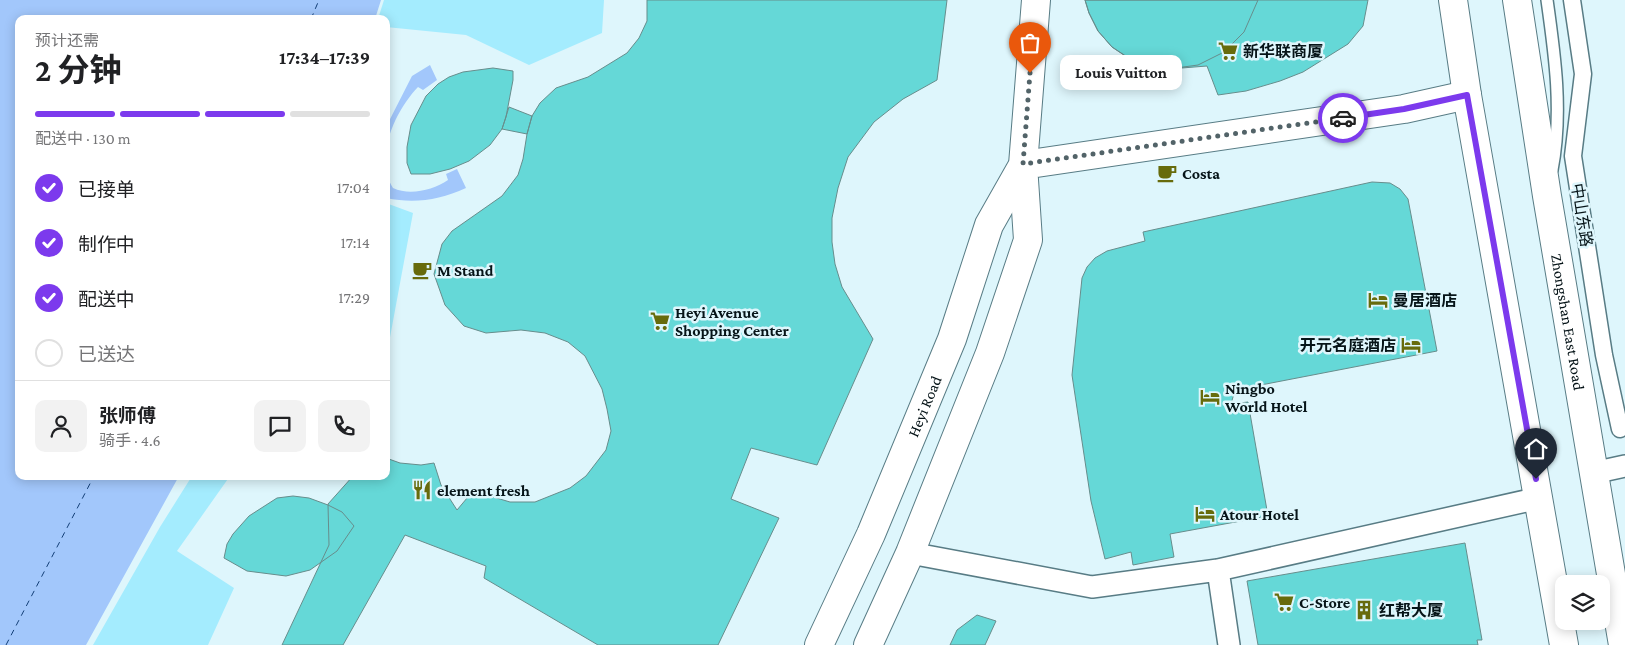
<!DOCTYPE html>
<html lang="zh">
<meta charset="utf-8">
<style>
body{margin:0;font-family:"Crimson Pro","Noto Sans SC",serif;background:#f2f2f2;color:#202124;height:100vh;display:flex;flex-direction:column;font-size:19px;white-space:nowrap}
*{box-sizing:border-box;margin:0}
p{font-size:16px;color:#757577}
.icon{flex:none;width:28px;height:28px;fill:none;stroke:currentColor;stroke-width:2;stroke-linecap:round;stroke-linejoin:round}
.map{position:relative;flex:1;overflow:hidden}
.details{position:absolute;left:15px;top:15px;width:375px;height:465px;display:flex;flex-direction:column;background:#fff;border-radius:10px;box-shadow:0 2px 12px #0003}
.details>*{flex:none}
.fabs{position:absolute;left:1555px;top:575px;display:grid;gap:10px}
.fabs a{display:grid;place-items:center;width:55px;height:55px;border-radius:10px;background:#fff;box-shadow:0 2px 12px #0003;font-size:25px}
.pin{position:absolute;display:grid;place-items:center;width:42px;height:42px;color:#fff;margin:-51px -21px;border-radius:50% 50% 50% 0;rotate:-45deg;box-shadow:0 0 5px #0007}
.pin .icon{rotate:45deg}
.courier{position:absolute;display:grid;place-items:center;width:50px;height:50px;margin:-25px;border:4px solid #7c3aed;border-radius:50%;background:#fff;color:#222;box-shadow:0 1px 6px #0007}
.bubble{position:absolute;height:35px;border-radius:10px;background:#fff;box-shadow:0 2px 12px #0003;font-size:16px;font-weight:700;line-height:35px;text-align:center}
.head em{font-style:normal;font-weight:700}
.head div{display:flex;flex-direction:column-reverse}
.head{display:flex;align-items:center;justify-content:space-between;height:85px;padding:0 20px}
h1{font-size:32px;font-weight:700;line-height:38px}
.bar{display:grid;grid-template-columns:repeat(4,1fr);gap:8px 5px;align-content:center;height:60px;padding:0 20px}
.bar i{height:6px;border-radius:4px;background:#e0e0e0}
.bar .current{background:#7c3aed}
.bar p{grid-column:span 4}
.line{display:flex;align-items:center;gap:12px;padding:0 20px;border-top:1px solid #e0e0e0}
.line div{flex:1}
.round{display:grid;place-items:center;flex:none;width:52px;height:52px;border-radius:10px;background:#f2f2f2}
ol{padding:0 20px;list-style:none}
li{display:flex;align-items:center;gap:15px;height:55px}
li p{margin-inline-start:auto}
li .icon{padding:5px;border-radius:50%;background:#7c3aed;color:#fff;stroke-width:4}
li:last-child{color:#757577}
li i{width:28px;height:28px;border:2px solid #e0e0e0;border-radius:50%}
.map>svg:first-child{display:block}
</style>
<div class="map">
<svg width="1625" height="645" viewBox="0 0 1625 645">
<rect width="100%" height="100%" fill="#def6fc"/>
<path fill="#a4ecfe" d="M384,0h220l-2,33 -73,32 -63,-30 -80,-8v-8h-8z
M386,203l27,10 -27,146z
M192,476h38l-53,75 57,37 -26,57h-115l67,-118z"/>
<path fill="#a2c7fb" d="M0,0h381l-6,19h-356v457h160l-93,169h-86z
M430,65l7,15 -14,10 -5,-3c-22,23 -45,70 -25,101 17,8 40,2 55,-8l-2,-6 11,-5 9,19c-27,12 -51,16 -80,10v-71l26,-51z"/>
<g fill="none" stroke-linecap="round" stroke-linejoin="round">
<path stroke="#133f77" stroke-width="1" stroke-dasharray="6 5" stroke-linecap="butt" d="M311,19l8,-19
M6,645l88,-169"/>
</g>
<path fill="#65d8d7" stroke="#678d8c" d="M647,0h300l-10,80 -34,19 -29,23 -26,35 -10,31 -6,30v24l3,22 7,23 31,52 -56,126 -66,-17 -20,51 48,19 -61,127h-120l-114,-67 2,-12 -81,-31 -62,110h-61l47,-100 -1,-41 25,-28h33v-18l14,5 21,2 13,-2 7,22 16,25 16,-19 37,11h25l35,-14 16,-12 20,-26 5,-19 -4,-22 -5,-20 -17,-33 -17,-14 -23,-9 -24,-3 -35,3 -22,-7 -19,-21 -11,-31 8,-30 10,-13 50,-35 16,-21 5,-16 4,-25 5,-18 8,-13 16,-15 32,-11 39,-24 12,-15 8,-17z
M1085,0h283l-5,26 -15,18 -45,28 -23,9 -34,10 -28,4 -11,-29 -38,3 -20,-3 -19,-7 -18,-12 -14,-16 -9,-18z
M1085,0h173l-14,32 -20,20 -26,13 -29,4 -20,-3 -19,-7 -18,-12 -14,-16 -9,-18z
M493,68l20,3v9l-7,37 -4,12 -12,16 -21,16 -19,8 -20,5h-19l-4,-11v-16l4,-22 15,-29 12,-12 11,-7 14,-5z
M509,107l23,9 -5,18 -25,-5z
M1372,182l18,1 10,6 8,10 29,152 -202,39 -4,14 17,-2 20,114 -98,18 4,23 -41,8 -2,-13 -26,7 -14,-58 -19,-126 10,-97 5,-11 8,-9 12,-7 38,-10 -2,-9z
M293,496l16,2 19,7 14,7 12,14 -17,25 -27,19 -24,6 -39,-5 -23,-13 3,-14 6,-10 16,-18 28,-18z
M1465,543l17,97h-5l1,5h-220l-11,-64z
M977,615l19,6 -11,24h-35l7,-15z"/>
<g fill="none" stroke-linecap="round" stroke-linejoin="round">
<defs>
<path id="service" d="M1547,0c8,56 16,113 5,170"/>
<path id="pedestrian" d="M1572,0l11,74 -10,82 31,199 16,74"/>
<path id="minor" d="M1593,473l32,-7
M910,553l182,34 126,-17 321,-72
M1218,570l11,75"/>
<g id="secondary">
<path id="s1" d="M819,645l52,-111 81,-195 37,-114 34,-60 13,-165"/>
<path d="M868,645l42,-92 80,-200 38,-113 -5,-75 381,-56 63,-14"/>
</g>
<g id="primary">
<path d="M1453,0l14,95 97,550"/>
<path id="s2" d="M1517,0l30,196 76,449"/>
</g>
</defs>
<use href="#service" stroke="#587c85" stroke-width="14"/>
<use href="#pedestrian" stroke="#587c85" stroke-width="19"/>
<use href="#minor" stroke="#587c85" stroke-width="24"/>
<use href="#secondary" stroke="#587c85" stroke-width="30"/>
<use href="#primary" stroke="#587c85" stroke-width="30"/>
<use href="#service" stroke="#fff" stroke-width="11"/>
<use href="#pedestrian" stroke="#fff" stroke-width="16"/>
<use href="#minor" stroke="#fff" stroke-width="21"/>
<use href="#secondary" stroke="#fff" stroke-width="28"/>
<use href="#primary" stroke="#fff" stroke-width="28"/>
</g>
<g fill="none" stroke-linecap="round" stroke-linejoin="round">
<path stroke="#526368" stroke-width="5" stroke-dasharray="0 9" d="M1030,73l-7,91 320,-46"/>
<path stroke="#7c3aed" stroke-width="6" d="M1343,118l61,-9 63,-14 69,384"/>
</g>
<defs>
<symbol id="supermarket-bare" viewBox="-9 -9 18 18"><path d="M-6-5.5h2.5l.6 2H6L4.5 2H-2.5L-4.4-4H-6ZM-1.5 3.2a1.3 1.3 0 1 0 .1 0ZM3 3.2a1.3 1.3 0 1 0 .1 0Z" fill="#676b0c" stroke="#def6fc" stroke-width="2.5" paint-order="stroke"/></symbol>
<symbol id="cafe-bare" viewBox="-9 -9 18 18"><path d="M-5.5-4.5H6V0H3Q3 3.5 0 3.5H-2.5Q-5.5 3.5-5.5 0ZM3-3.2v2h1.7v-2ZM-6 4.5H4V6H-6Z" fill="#676b0c" stroke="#def6fc" stroke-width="2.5" paint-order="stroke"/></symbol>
<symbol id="hotel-bare" viewBox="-9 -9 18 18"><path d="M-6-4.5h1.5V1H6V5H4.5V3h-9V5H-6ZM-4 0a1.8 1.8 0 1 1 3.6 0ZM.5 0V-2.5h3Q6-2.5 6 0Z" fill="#676b0c" stroke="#def6fc" stroke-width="2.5" paint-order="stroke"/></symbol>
<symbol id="restaurant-bare" viewBox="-9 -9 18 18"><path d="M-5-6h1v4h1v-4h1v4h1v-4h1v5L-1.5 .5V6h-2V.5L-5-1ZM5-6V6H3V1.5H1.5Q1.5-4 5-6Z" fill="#676b0c" stroke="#def6fc" stroke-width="2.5" paint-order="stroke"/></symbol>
<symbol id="building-bare" viewBox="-9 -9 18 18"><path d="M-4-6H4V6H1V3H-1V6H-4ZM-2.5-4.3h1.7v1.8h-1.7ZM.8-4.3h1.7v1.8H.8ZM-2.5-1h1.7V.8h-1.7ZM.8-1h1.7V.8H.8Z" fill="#676b0c" stroke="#def6fc" stroke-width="2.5" paint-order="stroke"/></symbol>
</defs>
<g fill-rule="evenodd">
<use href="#supermarket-bare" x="1214" y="37" width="28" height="28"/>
<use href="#cafe-bare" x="1153" y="159" width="28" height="28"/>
<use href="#cafe-bare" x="408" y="256" width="28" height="28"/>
<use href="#hotel-bare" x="1364" y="286" width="28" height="28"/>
<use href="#supermarket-bare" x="646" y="307" width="28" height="28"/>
<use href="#hotel-bare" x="1397" y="331" width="28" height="28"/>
<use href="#hotel-bare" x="1196" y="383" width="28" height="28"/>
<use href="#restaurant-bare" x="408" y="476" width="28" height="28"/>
<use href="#hotel-bare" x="1191" y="500" width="28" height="28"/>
<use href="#supermarket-bare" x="1270" y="588" width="28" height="28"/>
<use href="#building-bare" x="1350" y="596" width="28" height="28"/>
</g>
<g text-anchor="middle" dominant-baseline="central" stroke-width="5" stroke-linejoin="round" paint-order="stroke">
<g font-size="16" font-weight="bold" fill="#061418" stroke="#def6fc" text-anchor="start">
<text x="1243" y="51">新华联商厦</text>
<text x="1182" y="173">Costa</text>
<text x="437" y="270">M Stand</text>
<text x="1393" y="300">曼居酒店</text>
<text x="675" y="312">Heyi Avenue<tspan x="675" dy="18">Shopping Center</tspan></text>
<text x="1396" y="345" text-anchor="end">开元名庭酒店</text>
<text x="1225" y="388">Ningbo<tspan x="1225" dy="18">World Hotel</tspan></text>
<text x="437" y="490">element fresh</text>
<text x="1220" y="514">Atour Hotel</text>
<text x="1299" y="602">C-Store</text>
<text x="1379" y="610">红帮大厦</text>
</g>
<g font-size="16" fill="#061418" stroke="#def6fc">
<text transform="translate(1582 215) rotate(81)">中山东路</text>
<text stroke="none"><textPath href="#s2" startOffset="326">Zhongshan East Road</textPath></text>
<text stroke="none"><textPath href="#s1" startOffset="261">Heyi Road</textPath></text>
</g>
</g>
</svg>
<div class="fabs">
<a><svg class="icon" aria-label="layers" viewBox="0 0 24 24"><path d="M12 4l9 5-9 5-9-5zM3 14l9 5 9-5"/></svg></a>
</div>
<div class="pin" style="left:1030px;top:73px;background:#ea580c"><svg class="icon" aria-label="bag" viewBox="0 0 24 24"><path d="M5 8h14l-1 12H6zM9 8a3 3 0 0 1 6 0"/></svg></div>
<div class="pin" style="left:1536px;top:479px;background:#1f2937"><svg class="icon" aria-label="home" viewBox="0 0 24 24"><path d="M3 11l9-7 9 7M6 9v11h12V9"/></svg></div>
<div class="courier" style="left:1343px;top:118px"><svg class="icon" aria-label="car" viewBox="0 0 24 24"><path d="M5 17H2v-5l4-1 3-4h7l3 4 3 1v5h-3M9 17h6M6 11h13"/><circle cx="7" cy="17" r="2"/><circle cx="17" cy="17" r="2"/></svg></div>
<div class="bubble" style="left:1060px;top:55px;width:122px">Louis Vuitton</div>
<section class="details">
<div class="head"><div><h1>2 分钟</h1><p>预计还需</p></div><em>17:34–17:39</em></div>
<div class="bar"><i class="current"></i><i class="current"></i><i class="current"></i><i></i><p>配送中 · 130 m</p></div>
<ol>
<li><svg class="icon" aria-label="check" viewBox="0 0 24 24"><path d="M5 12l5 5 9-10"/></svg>已接单<p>17:04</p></li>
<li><svg class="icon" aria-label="check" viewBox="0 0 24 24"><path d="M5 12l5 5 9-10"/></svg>制作中<p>17:14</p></li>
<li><svg class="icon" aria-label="check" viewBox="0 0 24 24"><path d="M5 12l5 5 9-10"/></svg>配送中<p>17:29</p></li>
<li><i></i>已送达</li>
</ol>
<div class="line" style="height:90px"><a class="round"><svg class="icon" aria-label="person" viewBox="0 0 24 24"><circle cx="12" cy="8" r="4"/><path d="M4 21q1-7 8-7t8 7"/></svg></a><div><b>张师傅</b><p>骑手 · 4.6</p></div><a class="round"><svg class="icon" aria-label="chat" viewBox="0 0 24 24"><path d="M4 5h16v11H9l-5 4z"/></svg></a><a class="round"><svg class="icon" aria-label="phone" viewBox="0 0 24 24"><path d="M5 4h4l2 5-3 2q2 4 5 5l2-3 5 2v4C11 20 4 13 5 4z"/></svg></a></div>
</section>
</div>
